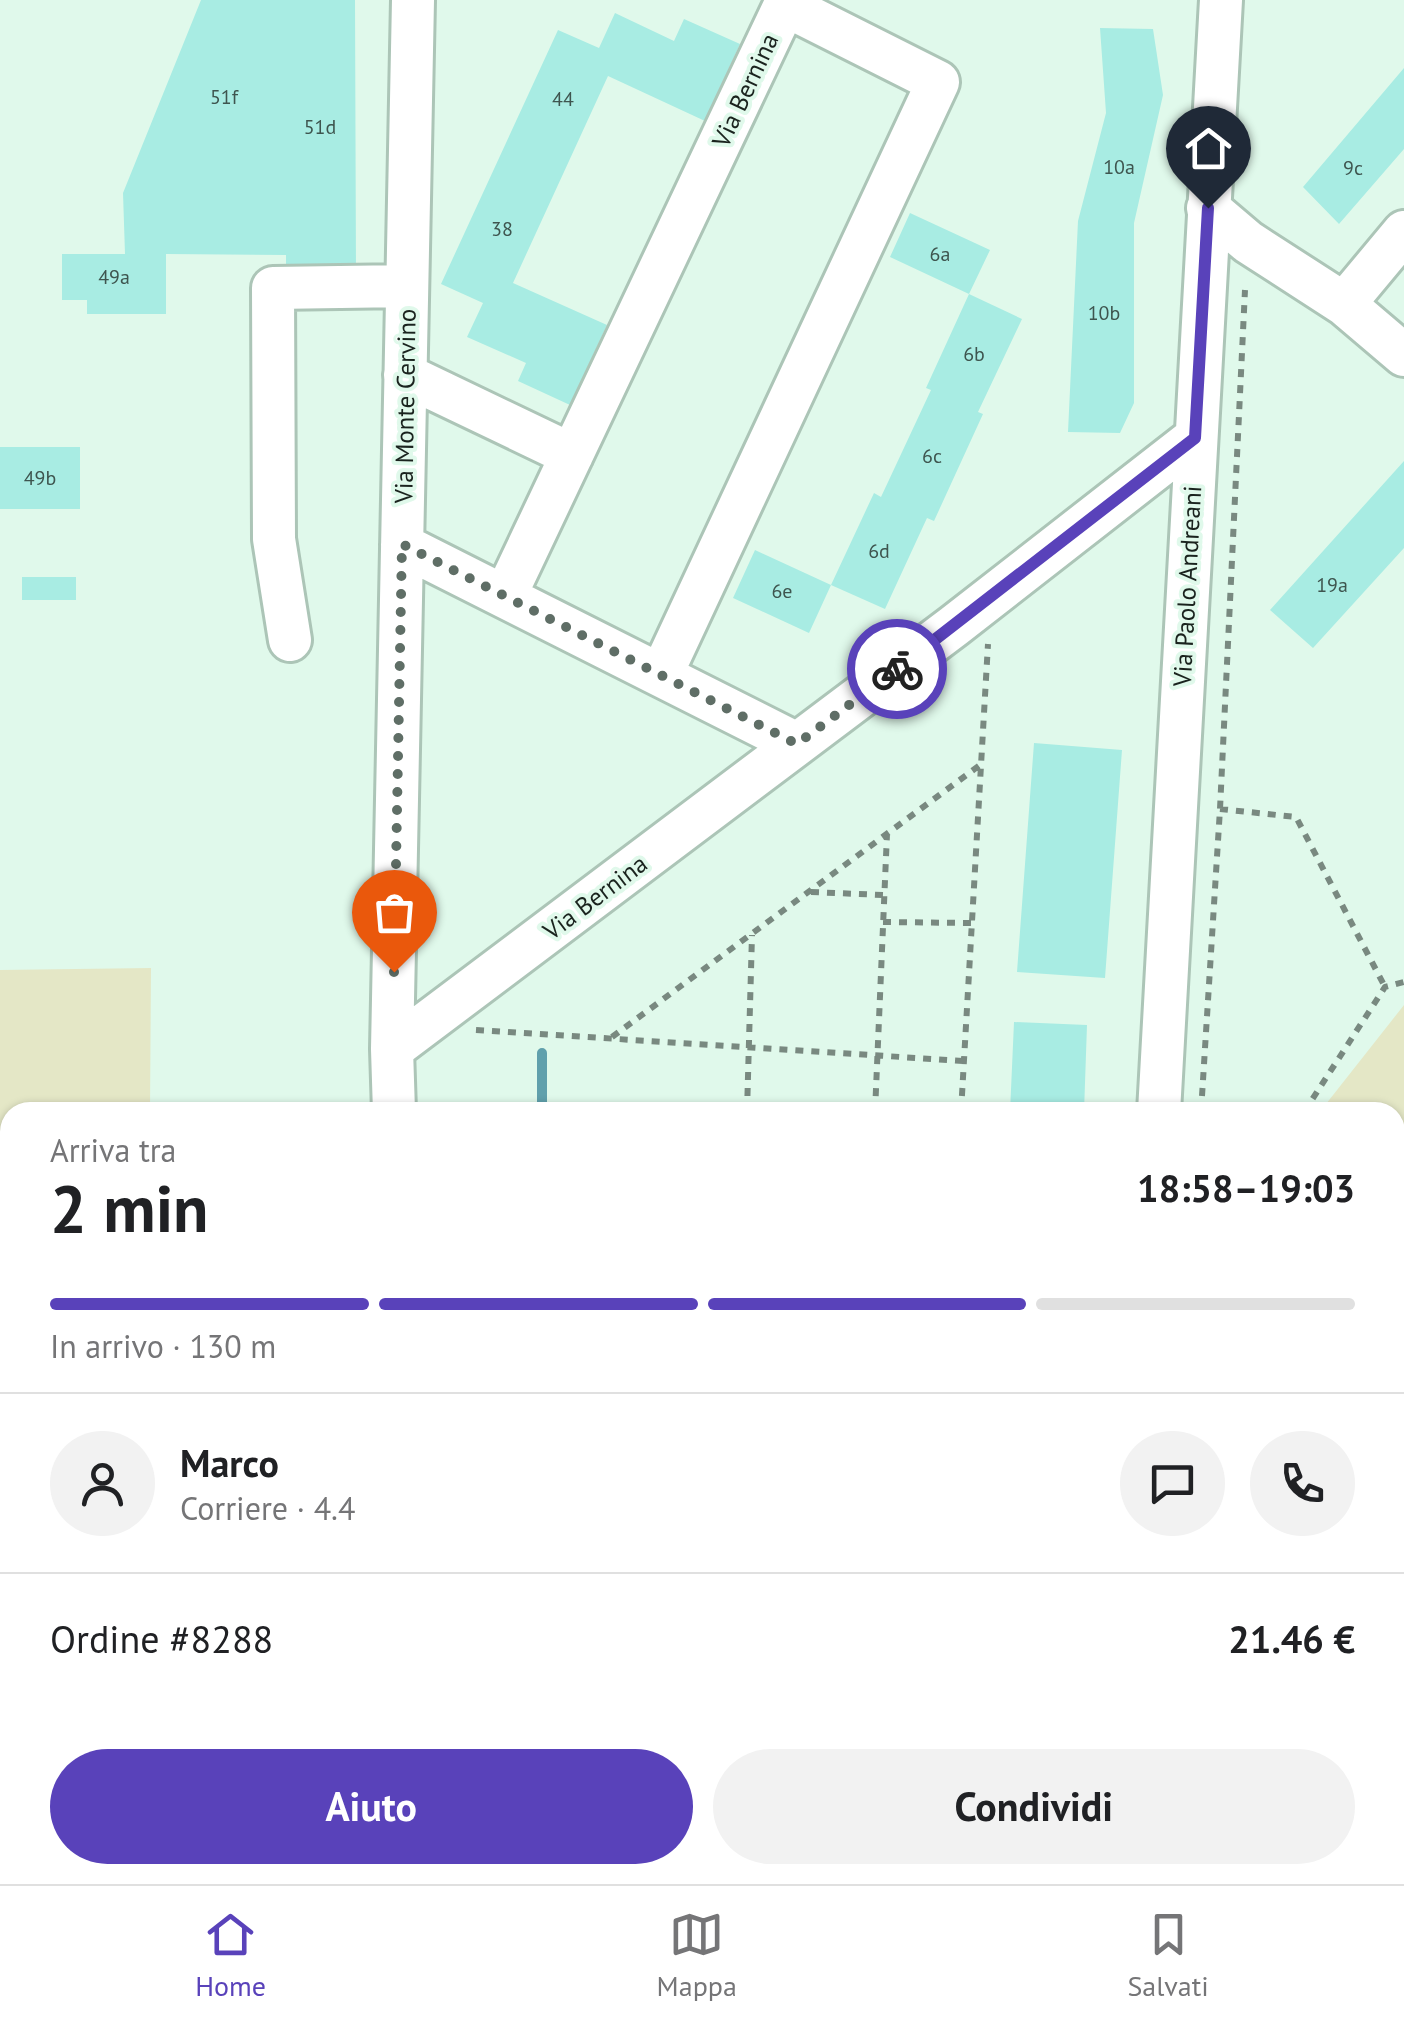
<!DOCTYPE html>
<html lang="it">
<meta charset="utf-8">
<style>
body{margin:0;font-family:"PT Sans",sans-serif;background:#f2f2f2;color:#202124;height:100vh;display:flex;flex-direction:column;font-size:38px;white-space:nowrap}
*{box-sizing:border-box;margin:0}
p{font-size:32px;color:#757577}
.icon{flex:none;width:55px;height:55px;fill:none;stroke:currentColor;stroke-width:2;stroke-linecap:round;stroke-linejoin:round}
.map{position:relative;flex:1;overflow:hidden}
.details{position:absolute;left:0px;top:1102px;width:1405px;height:782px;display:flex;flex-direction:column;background:#fff;border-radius:30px 30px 0 0;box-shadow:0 2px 8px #0004}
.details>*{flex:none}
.pin{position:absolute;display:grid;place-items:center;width:85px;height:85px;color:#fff;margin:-102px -42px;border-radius:50% 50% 50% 0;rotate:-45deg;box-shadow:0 0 10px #0007}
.pin .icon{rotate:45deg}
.courier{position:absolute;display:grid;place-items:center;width:100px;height:100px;margin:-50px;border:8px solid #5942ba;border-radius:50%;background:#fff;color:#222;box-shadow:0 2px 12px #0007}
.head em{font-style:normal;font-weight:700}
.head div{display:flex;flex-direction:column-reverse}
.head{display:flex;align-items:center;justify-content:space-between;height:170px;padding:0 50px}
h1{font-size:65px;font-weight:700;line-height:75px}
.bar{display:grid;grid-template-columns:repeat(4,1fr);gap:15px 10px;align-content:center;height:120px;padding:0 50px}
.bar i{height:12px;border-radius:8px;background:#e0e0e0}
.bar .active{background:#5942ba}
.bar p{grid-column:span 4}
.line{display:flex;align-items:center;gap:25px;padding:0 50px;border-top:2px solid #e0e0e0}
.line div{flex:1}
.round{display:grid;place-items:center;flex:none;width:105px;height:105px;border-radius:52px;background:#f2f2f2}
.primary-button{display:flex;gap:20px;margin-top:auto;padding:20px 50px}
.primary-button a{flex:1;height:115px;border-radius:60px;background:#5942ba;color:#fff;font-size:40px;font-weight:700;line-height:115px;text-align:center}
.primary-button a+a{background:#f2f2f2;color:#202124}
.tab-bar{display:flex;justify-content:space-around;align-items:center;height:140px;border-top:2px solid #e0e0e0;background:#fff;font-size:28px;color:#757577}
.tab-bar a{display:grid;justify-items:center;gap:5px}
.tab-bar .active{color:#5942ba}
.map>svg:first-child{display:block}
</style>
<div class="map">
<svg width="1404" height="1884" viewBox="0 0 1404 1884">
<rect width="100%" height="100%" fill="#e0f9eb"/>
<path fill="#e4e7c6" d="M151,968l-1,144h-140v404h-10v-546z
M1404,1005v144l-8,10 -1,-47h-58l-11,-8z"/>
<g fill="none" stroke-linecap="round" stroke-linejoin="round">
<path stroke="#60a0ac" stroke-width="10" d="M542,1053v59
M0,1535h10"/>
</g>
<path fill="#a8ece3" d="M201,0h154l1,274 -70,1v-20l-120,-1v60h-79v-14h-25v-46h63l-2,-61z
M615,13l59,28 10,-22 56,25 -35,77 -97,-45 -95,207 94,42 -37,80 -52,-24 8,-18 -59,-26 16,-34 -42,-19 117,-254 41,18z
M1100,28l53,1 10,66 -29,128v180l-14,30 -52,-1 10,-211 28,-108z
M1404,68v81l-65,75 -36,-37z
M910,213l80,37 -21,44 -79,-37z
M969,294l53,25 -44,93 5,2 -49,107 -7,-3 -42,91 -54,-24 -22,48 -76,-35 22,-48 76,35 43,-92 7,4 50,-107 -5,-2z
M0,447h80v62h-80z
M1404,461v87l-91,100 -43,-38z
M22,577h54v23h-54z
M1034,743l88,7 -17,228 -88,-6z
M1014,1022l73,3 -3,87h-74z
M328,1106h40v6h-40z
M1395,1587l9,1v90l-9,-1z
M1395,1696l9,1v138l-9,-1z
M326,1875h51v9h-51z
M566,1875h92v9h-92z
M1333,1875h38v5l14,1 -1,3h-51z"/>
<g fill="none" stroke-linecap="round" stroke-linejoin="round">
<defs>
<path id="minor" d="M1208,208l40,34 96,62 60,51
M1344,304l60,-72
M405,375l167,80
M402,545l395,199
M505,596l280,-591 153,77 -277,593
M290,640l-16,-101 -1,-251 134,-2
M392,1049l562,-423 241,-188
M394,1112l-2,-63 21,-1049
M1159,1112l62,-1112
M1395,1218l9,1
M1395,1562l9,1
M265,1884l1,-9
M393,1884l1,-9
M1070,1884l5,-9"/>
</defs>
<use href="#minor" stroke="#acc5b7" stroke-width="48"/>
<path stroke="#798980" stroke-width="6" stroke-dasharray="8 8" stroke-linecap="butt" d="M1220,809l76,8 89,170
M811,892l73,3
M883,922l89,1
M476,1030l488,31
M612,1037l368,-272
M747,1112l5,-177
M875,1112l12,-278
M961,1112l27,-468
M1201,1112l19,-303 25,-519
M1304,1112l81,-125 19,-5"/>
<use href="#minor" stroke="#fff" stroke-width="42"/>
</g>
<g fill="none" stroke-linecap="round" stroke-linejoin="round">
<path stroke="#5f6e66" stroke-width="10" stroke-dasharray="0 18" d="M394,972l8,-428 395,200 100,-75"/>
<path stroke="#5942ba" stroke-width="12" d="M897,669l298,-231 13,-230"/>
</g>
<g text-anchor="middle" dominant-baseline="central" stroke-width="8" stroke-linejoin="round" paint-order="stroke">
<g font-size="20" fill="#3e554f">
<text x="224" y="97">51f</text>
<text x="563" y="99">44</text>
<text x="320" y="127">51d</text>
<text x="1119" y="167">10a</text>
<text x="1353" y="168">9c</text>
<text x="502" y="229">38</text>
<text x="940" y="254">6a</text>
<text x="114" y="277">49a</text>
<text x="1104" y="313">10b</text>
<text x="974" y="354">6b</text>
<text x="932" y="456">6c</text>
<text x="40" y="478">49b</text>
<text x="879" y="551">6d</text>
<text x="1332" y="585">19a</text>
<text x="782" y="591">6e</text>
</g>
<g font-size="25" fill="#1a231e" stroke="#e0f9eb">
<text transform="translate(745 90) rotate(-65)">Via Bernina</text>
<text transform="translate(405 406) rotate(-89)">Via Monte Cervino</text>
<text transform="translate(1187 586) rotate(-87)">Via Paolo Andreani</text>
<text transform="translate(595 897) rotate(-37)">Via Bernina</text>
</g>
</g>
</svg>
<div class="pin" style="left:394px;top:972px;background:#ea580c"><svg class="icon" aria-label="bag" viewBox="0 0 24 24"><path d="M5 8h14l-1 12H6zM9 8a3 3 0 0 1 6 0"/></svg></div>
<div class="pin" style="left:1208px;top:208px;background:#1f2937"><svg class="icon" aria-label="home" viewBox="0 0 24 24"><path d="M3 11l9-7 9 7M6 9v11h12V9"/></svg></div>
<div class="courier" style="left:897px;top:669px"><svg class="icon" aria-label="bike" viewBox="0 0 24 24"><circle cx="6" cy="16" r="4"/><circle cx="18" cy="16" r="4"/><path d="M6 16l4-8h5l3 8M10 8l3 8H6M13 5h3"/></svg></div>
<section class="details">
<div class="head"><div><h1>2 min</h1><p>Arriva tra</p></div><em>18:58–19:03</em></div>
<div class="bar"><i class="active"></i><i class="active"></i><i class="active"></i><i></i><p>In arrivo · 130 m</p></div>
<div class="line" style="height:180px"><a class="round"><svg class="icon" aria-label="person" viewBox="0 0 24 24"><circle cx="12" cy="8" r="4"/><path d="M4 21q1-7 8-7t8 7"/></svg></a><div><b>Marco</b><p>Corriere · 4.4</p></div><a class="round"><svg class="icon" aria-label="chat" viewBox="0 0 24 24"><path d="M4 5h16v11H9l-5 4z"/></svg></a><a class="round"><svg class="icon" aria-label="phone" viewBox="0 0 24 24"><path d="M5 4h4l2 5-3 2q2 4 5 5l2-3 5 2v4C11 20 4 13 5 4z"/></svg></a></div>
<div class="line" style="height:130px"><div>Ordine #8288</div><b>21.46 €</b></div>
<div class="primary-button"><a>Aiuto</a><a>Condividi</a></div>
</section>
</div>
<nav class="tab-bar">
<a class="active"><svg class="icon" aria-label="home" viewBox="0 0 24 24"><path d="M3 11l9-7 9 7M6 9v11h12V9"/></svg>Home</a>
<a><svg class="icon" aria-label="map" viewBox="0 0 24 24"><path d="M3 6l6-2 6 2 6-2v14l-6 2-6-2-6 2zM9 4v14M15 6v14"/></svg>Mappa</a>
<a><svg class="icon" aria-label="saved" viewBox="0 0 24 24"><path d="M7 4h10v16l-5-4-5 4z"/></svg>Salvati</a>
</nav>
